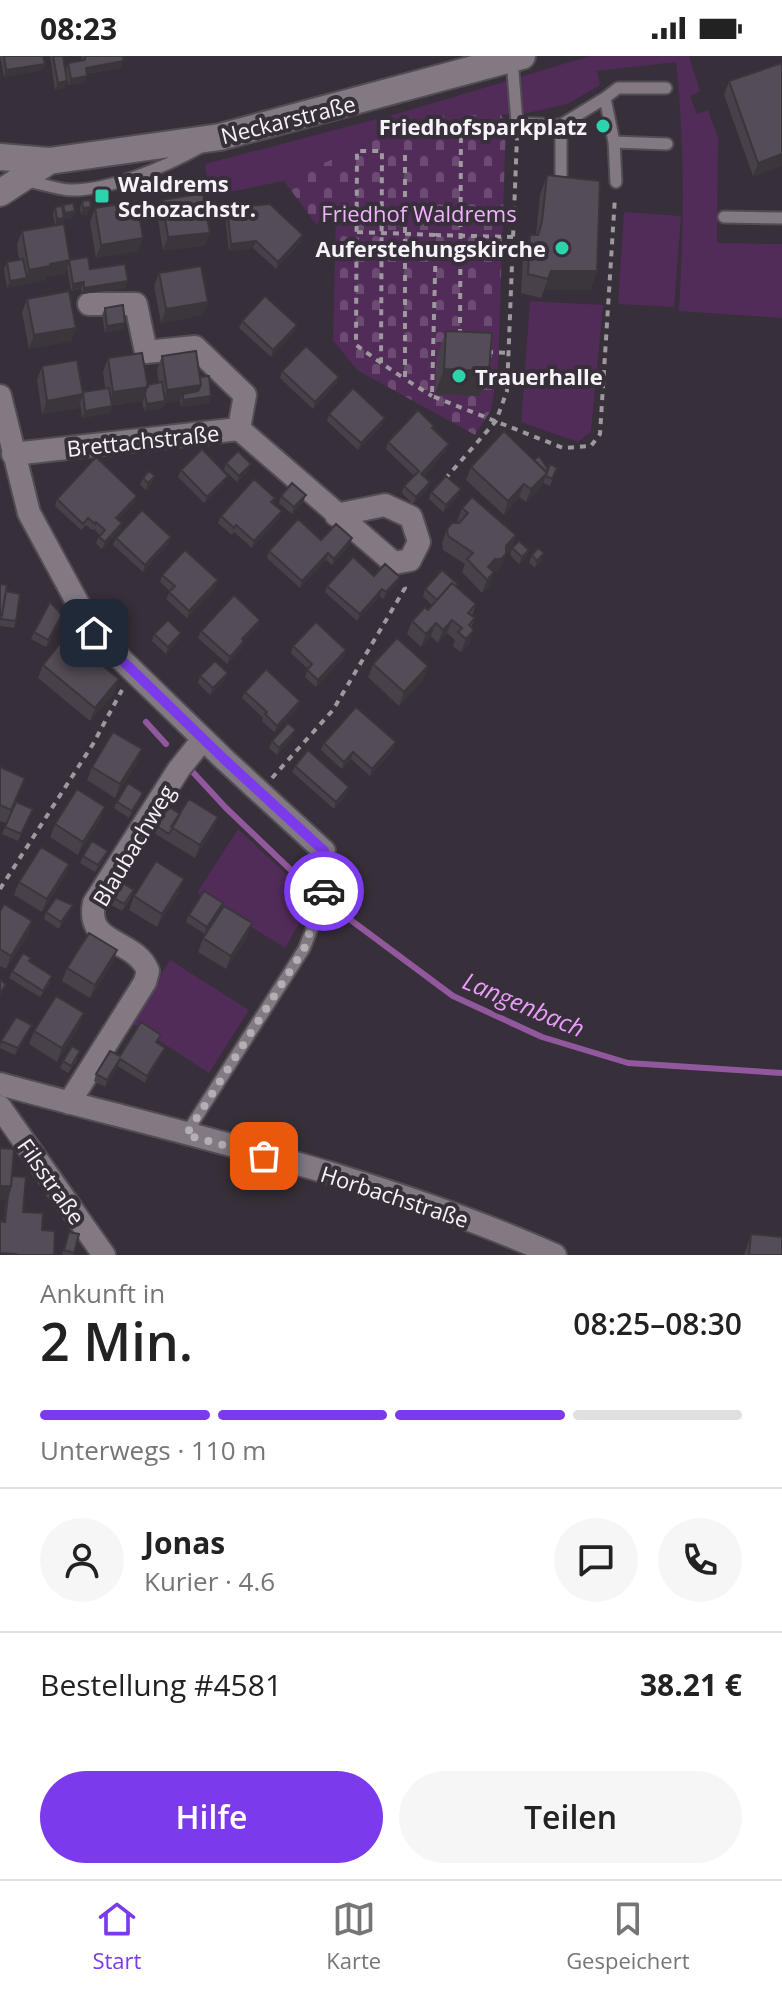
<!DOCTYPE html>
<html lang="de">
<meta charset="utf-8">
<style>
body{margin:0;font-family:"Open Sans",sans-serif;background:#f6f6f6;color:#222;height:100vh;display:flex;flex-direction:column;font-size:30px;white-space:nowrap}
*{box-sizing:border-box;margin:0}
p{font-size:26px;color:#767676}
.icon{flex:none;width:44px;height:44px;fill:none;stroke:currentColor;stroke-width:2;stroke-linecap:round;stroke-linejoin:round}
.map{position:relative;height:1199px;overflow:hidden}
.panel{display:flex;flex-direction:column;background:#fff;flex:1}
.panel>*{flex:none}
.pin{position:absolute;display:grid;place-items:center;width:68px;height:68px;color:#fff;margin:-34px;border-radius:16px;box-shadow:0 4px 12px #0006}
.courier{position:absolute;display:grid;place-items:center;width:80px;height:80px;margin:-40px;border:6px solid #7c3aed;border-radius:50%;background:#fff;color:#222;box-shadow:0 2px 10px #0007}
.headline em{font-style:normal;font-weight:600}
.headline div{display:flex;flex-direction:column-reverse}
.headline{display:flex;align-items:center;justify-content:space-between;height:136px;padding:0 40px}
h1{font-size:52px;font-weight:600;line-height:60px}
.bar{display:grid;grid-template-columns:repeat(4,1fr);gap:12px 8px;align-content:center;height:96px;padding:0 40px}
.bar i{height:10px;border-radius:6px;background:#e0e0e0}
.bar .current{background:#7c3aed}
.bar p{grid-column:span 4}
.line{display:flex;align-items:center;gap:20px;padding:0 40px;border-top:2px solid #e0e0e0}
.line div{flex:1}
.round{display:grid;place-items:center;flex:none;width:84px;height:84px;border-radius:42px;background:#f6f6f6}
.action{display:flex;gap:16px;margin-top:auto;padding:16px 40px}
.action a{flex:1;height:92px;border-radius:48px;background:#7c3aed;color:#fff;font-size:32px;font-weight:600;line-height:92px;text-align:center}
.action a+a{background:#f6f6f6;color:#222}
.status{display:flex;justify-content:space-between;align-items:center;height:56px;padding:0 40px;background:#fff;direction:ltr}
.status svg{height:22px;fill:currentColor}
.dock{display:flex;justify-content:space-around;align-items:center;height:112px;border-top:2px solid #e0e0e0;background:#fff;font-size:22px;color:#767676}
.dock a{display:grid;justify-items:center;gap:4px}
.dock .current{color:#7c3aed}
.map>svg:first-child{display:block}
</style>
<div class="status"><b>08:23</b><svg viewBox="0 0 49 12"><path d="M0 12V9h3v3zM5 12V6h3v6zM10 12V3h3v9zM15 12V0h3v12zM26 1h20v11H26zM47 4h2v5h-2z"/></svg></div>
<div class="map">
<svg width="782" height="1199" viewBox="0 0 782 1199">
<defs>
<pattern id="cemetery-stones" width="16" height="16" patternUnits="userSpaceOnUse" patternTransform="scale(2)"><rect width="16" height="16" fill="#512c59"/><path d="M2 7V4a2 2 0 0 1 4 0v3zM10 15v-3a2 2 0 0 1 4 0v3z" fill="#6b4b72"/></pattern>
</defs>
<rect width="100%" height="100%" fill="#372f39"/>
<path fill="#512c59" d="M590,0h99l11,35 -10,5 7,18 11,-4 10,27 -1,106 65,1v74l-103,-7c5,-84 6,-166 -3,-249l-79,9 3,14 -33,19 -44,10 -95,2 -144,65 -74,15 -5,-32 198,-52z
M624,156l57,4 -7,91 -56,-3z
M530,245l73,4 -12,127 -13,10 -57,-20z
M238,773l75,70 -28,49 -88,-55z
M170,904l79,50 -40,63 -79,-51z"/>
<path fill="url(#cemetery-stones)" d="M500,58l6,8 -8,246 -7,42 -16,25 -118,-65 -24,-30 3,-128 -20,12 -32,-43 144,-65z"/>
<g fill="none" stroke-linecap="round" stroke-linejoin="round">
<path stroke="#92589e" stroke-width="6" d="M146,666l20,22
M190,713l36,39 91,87 136,101 89,41 86,26 154,10"/>
<defs>
<path id="service" d="M512,3l5,64 44,2 44,-27
M561,69v51
M614,86l53,2
M27,125c13,2 29,8 43,9 39,1 97,-24 131,-43
M616,126l-2,-40 -9,-44 13,-10h48
M724,161l58,1
M186,1078l118,-185 14,-36 10,-39 -4,-23"/>
<path id="minor" d="M89,248h47l10,48 49,-5 50,48 -6,34
M0,340l29,117 65,120 131,127 99,91
M13,398l226,-25 155,134 16,-3 9,-18 -8,-25 -26,-12 -49,10
M0,1028c187,51 378,92 555,171
M69,1047l76,-121 3,-11c-13,-33 -63,-25 -54,-68l85,-134 24,-30
M0,1051l104,148"/>
<path id="tertiary" d="M0,101l49,4 171,-24 302,-81
M0,137l49,-32"/>
</defs>
<use href="#service" stroke="#524c54" stroke-width="15"/>
<use href="#minor" stroke="#524c54" stroke-width="26"/>
<use href="#tertiary" stroke="#524c54" stroke-width="30"/>
<path stroke="#9e989f" stroke-width="4" stroke-dasharray="6 6" stroke-linecap="butt" d="M405,99v224l27,17
M357,176l79,3
M513,181l-77,-2 -4,161 131,52 28,-2 9,-12 15,-237
M460,279l1,-211
M487,296l22,1
M381,307l-25,-18 1,-194h25l-1,212 24,16
M445,423l51,-58 11,-30 10,-254
M272,722l61,-68 72,-122 -3,-6
M0,833l93,-145 29,-54"/>
<use href="#service" stroke="#827983" stroke-width="11"/>
<use href="#minor" stroke="#827983" stroke-width="22"/>
<use href="#tertiary" stroke="#827983" stroke-width="26"/>
</g>
<path fill="#48414a" d="M0,0h43l2,8 -3,6 -38,7z
M50,0h13l4,25 -3,7 -9,2z
M81,0h42l-2,12 -35,6 -2,9 -16,2 -2,-15 2,-7 14,-2z
M782,7v103l-29,10 -29,-81 5,-14z
M547,119l50,96 -7,19h-46l-3,8 -20,-5 2,-38 7,-20h6l4,-40z
M162,144l43,46 -42,4 -6,-36z
M82,145l6,13 -7,1 -1,-7z
M63,149l12,6 -3,7 -8,2 -2,4 8,36 56,28 -44,6 -1,-5 -10,2 -4,-23 -2,6 -19,3 -1,3 -38,8 -3,-19 3,-7 12,-2 -2,-16 5,-13 33,-6 -2,-11 2,-7 7,1z
M95,152l48,30 -5,13 -42,7 -6,-36z
M227,152l74,34 -25,27 -23,-21 -24,3 -4,-36z
M159,217l44,42 -42,8 -7,-37z
M27,243l49,29 -5,13 -42,8 -7,-37z
M105,252l20,15 -2,6 -18,4 -3,-18z
M242,265l55,4 -3,7 -23,25 -32,-29z
M446,275l43,40 -9,25 -45,-2 2,-38z
M162,300l38,21 11,19 -2,7 -28,4 -1,-6 -15,2 -2,5 -19,3 -2,-10 -30,4 -2,8 -28,5 -2,-15 -2,5 -36,6 -5,-34 5,-14 41,26 22,-4 -2,-16 5,-14 39,27 12,-2 -2,-13z
M282,315l55,12 -24,26 -33,-31z
M329,358l53,11 -24,25 -31,-29z
M433,374l13,21 -22,25 4,13 -15,15 -11,-11 2,-7 10,-10 -28,-27 2,-7z
M534,404l14,9 9,-1 -7,18 -7,-3 -1,3 -16,16 -7,-5 -15,18 -38,-35 5,-13z
M226,407l22,8 -11,11 -13,-12z
M181,414l44,12 -21,21 -26,-26z
M155,420l-3,7 -6,7 -6,-5 3,-7z
M461,433l-3,7 -15,16 -14,-13 2,-7z
M281,440l22,6 -11,12 -13,-11z
M275,442l-2,5 9,8 -3,7 -27,30 -18,-16 -2,3 -14,-12 3,-7z
M57,443l78,3 -17,18 4,3 -2,7 -18,19 -6,-6 4,-8 -6,-6 -2,1 -6,-5 -5,5 -26,-24z
M462,452l54,27 -5,14 -5,5 -5,13 -5,5h-2l-5,14 -7,7 -20,-21 3,-8 -22,-14 -1,-7 5,-14 12,-6 -2,-2z
M116,482l53,5 -26,29 -30,-27z
M321,484l29,5 -18,20 -6,-5 -26,28 -33,-30 2,-7z
M512,492l17,2 -3,7 -7,7 -9,-9z
M532,499l10,5 -7,8 -6,-6z
M162,519l56,5 -2,7 -29,31 -21,-19 4,-8 -10,-9z
M374,520l26,1 -3,7 -14,15 -3,-3 -23,25 -32,-29 2,-6z
M0,528l6,7 10,30 -2,7 -14,-2z
M457,531l19,17 -4,12 3,2 -4,10 3,2 -5,14 -8,8 -8,-6 2,-6 -8,-7 -9,10 -7,-7 -10,11 -14,-13 5,-13 16,-11 4,-5 -9,-9 2,-7z
M260,564l-2,6 -14,15 -2,7 -15,16 -29,-26 3,-7z
M59,566l-13,25 -15,-8 3,-7z
M154,578l24,6 -12,14 -14,-13z
M293,590l53,4 -2,7 -28,30 -11,-10 3,-8 -17,-16z
M373,608l55,2 -5,14 -24,26 -31,-29z
M43,609l71,28 -24,28 -52,-43z
M200,620l25,4 -15,15 -12,-12z
M245,636l55,9 -2,7 -24,24 -12,-11 1,-3 -21,-20z
M293,681l-16,18 -8,-7 3,-7z
M324,687l70,6 -24,27 -19,-17 -9,10 -21,-19z
M137,707l-22,35 -28,-18 5,-13z
M295,710l54,21 -2,7 -13,15 -42,-37z
M0,711l20,24 -14,32 -6,-2z
M141,744l-12,18 -15,-10 3,-6z
M105,751l-5,13 -22,35 -28,-18 5,-13z
M33,753l-15,32 -16,-7 3,-7z
M180,758l38,3 -5,13 -18,28 -46,-28 3,-7z
M83,800l22,1 -10,15 -15,-9z
M69,808l-5,14 -22,34 -28,-17 5,-13z
M134,834l-3,7 -9,14 -16,-9 3,-7z
M179,836l-22,35 -28,-17 5,-14z
M220,854l-15,24 -19,-12 3,-7z
M0,855l32,10 -4,14 -22,34 -6,-3z
M46,856h24l-11,17 -15,-10z
M247,881l-21,32 -28,-17 5,-14z
M117,894l-5,14 -22,34 -28,-17 5,-13z
M29,905l21,22 -10,14 -31,-19 3,-7z
M79,971l-22,35 -28,-18 5,-13z
M30,975l-15,24 -15,-7 1,-7z
M157,987l8,5 -3,7 -17,28 -27,-17 -13,21 -11,-6 2,-7 24,-18z
M78,1002l-10,15 -8,-5 3,-7z
M12,1120l11,36 19,18 12,25 -50,-33 2,-22z
M69,1176l5,21 -1,2h-11z
M751,1178l31,21h-38z"/>
<path fill="#3b353c" d="M123,5l-2,7 -38,6 3,-6z
M45,8l-3,6 -38,7 2,-7z
M87,20l-3,7 -16,2 3,-6z
M67,25l-3,7 -9,2 3,-7z
M782,98v12l-29,10 5,-13z
M91,151l-3,7 -7,1 2,-7z
M75,155l-3,7 -8,2 -2,5 -7,1 2,-7 6,-1 2,-5z
M210,177l-5,13 -42,4 5,-13z
M303,179l-2,7 -25,27 2,-7z
M143,182l-5,13 -42,7 5,-13z
M256,185l-3,7 -24,3 2,-7z
M70,204l-5,14 -19,3 -1,3 -38,8 3,-7 16,-2 3,-9 21,-6z
M551,215h46l-7,19h-46l-3,8z
M128,225l-2,7 -44,6 2,-6z
M84,226l-3,7 -10,2 2,-7z
M208,246l-5,13 -42,8 5,-14z
M125,267l-2,6 -18,4 2,-7z
M297,269l-3,7 -23,25 2,-7z
M76,272l-5,13 -42,8 5,-14z
M444,313l45,2 -9,25 -45,-2z
M339,321l-2,6 -24,26 2,-7z
M201,329l10,11 -2,7 -28,4 2,-7v-6l-3,7 -15,2 -2,5 -19,3 3,-7 16,-2 4,-12z
M148,331l-5,14 -35,4 5,-13z
M83,338l-5,14 -36,6 5,-13z
M112,350l-2,7 -28,5 3,-7z
M385,362l-3,7 -24,25 3,-7z
M449,388l-3,7 -27,30 2,-7z
M251,408l-3,7 -11,11 2,-6z
M547,417l-5,13 -16,16 5,-13z
M155,420l-3,7 -6,7 2,-7z
M228,420l-3,6 -21,21 3,-6z
M430,426l-2,7 -15,15 3,-7z
M524,428l-5,13 -15,18 4,-14z
M461,433l-3,7 -15,16 3,-7z
M306,439l-3,7 -11,12 2,-7z
M137,440l-2,6 -21,22 2,-6z
M282,455l-3,7 -27,30 2,-7z
M122,467l-2,7 -18,19 3,-7z
M516,479l-5,14 -8,8 3,-3 -5,13 -5,5h-2l-5,14 -7,7 5,-13 1,-13z
M171,481l-2,6 -26,29 2,-7z
M352,482l-2,7 -18,20 2,-6z
M529,494l-3,7 -7,7 3,-7z
M328,497l-2,7 -26,28 2,-7z
M544,497l-2,7 -7,8 2,-7z
M400,521l-3,7 -14,15 3,-7z
M218,524l-2,7 -29,31 2,-7z
M382,533l-2,7 -23,25 3,-7z
M260,564l-2,6 -18,20 2,-7z
M452,564l-5,13 -9,10 5,-13z
M436,567l-5,13 -10,11 5,-13z
M474,574l-5,14 -8,8 5,-13z
M181,577l-3,7 -12,14 2,-7z
M244,585l-2,7 -15,16 3,-7z
M346,594l-2,7 -28,30 2,-7z
M428,610l-5,14 -24,26 5,-14z
M228,617l-3,7 -15,15 3,-7z
M119,623l-5,14 -24,28 5,-13z
M300,645l-2,7 -24,24 3,-6z
M296,674l-3,7 -16,18 2,-7z
M396,686l-2,7 -24,27 2,-7z
M142,693l-5,14 -22,35 5,-14z
M353,696l-2,7 -9,10 2,-7z
M349,731l-2,7 -13,15 2,-7z
M143,737l-2,7 -12,18 3,-7z
M105,751l-5,13 -22,35 5,-13z
M218,761l-5,13 -18,28 5,-13z
M69,808l-5,14 -22,34 5,-13z
M184,823l-5,13 -22,35 5,-13z
M223,847l-3,7 -15,24 2,-7z
M73,849l-3,7 -11,17 2,-7z
M32,865l-4,14 -22,34 5,-13z
M252,867l-5,14 -21,32 5,-13z
M117,894l-5,14 -22,34 5,-13z
M84,957l-5,14 -22,35 5,-14z
M32,969l-2,6 -15,24 3,-7z
M165,992l-3,7 -17,28 2,-7z
M120,1003l-2,7 -13,21 2,-7z
M0,1130h11l-5,14h-6z"/>
<path fill="#544c56" stroke="#3b353c" stroke-width="2" d="M4,0h39l2,8 -39,6z
M53,0h10l4,25 -9,2z
M85,0h38v5l-37,7 1,8 -16,3 -3,-16 17,-3z
M782,7v91l-24,9 -29,-82z
M547,119l53,6 -3,90h-46l-3,8 -20,-5 2,-39h8l4,-14z
M203,137l7,40 -42,4 -6,-37z
M90,144l1,7 -8,1 -1,-7z
M137,145l6,37 -42,7 -6,-37z
M73,147l2,8 -10,2 -2,-8z
M270,148l33,31 -25,27 -22,-21 -25,3 -4,-36z
M62,150l2,12 -7,1 -2,-12z
M64,168l6,36 -20,4v2l-21,4 -7,-39z
M88,201l2,12 35,-5 3,17 -44,7v-6l-11,2 -4,-24z
M23,203l4,19 -17,3 -3,-19z
M201,210l7,36 -42,7 -7,-36z
M69,235l7,37 -42,7 -7,-36z
M265,240l32,29 -24,25 -31,-29z
M123,249l2,18 -18,3 -2,-18z
M446,275l46,2 -3,38 -45,-2z
M306,290l33,31 -24,25 -33,-31z
M196,295l5,34 -34,5 -5,-34z
M142,297l6,34 -35,5 -5,-34z
M77,304l6,34 -36,7 -5,-35z
M209,320l2,20 -28,4v-6l15,-3 3,-6 -1,-8z
M162,326l3,19 -18,3 -2,-10 2,-9z
M109,332l3,18 -27,5 -2,-19z
M353,332l32,30 -24,25 -32,-29z
M418,354l16,16 -2,2 17,16 -28,30 9,8 -14,15 -12,-11 15,-15 -31,-29z
M504,375l43,42 -16,16 -7,-5 -16,17 -37,-34z
M202,393l26,27 -21,21 -26,-27z
M238,395l13,13 -12,12 -13,-13z
M539,400l9,13 -2,2 -12,-11z
M96,401l41,39 -21,22 6,5 -17,19 -6,-5 6,-7 -9,-8 -1,2 -7,-6 -5,6 -26,-25z
M550,408l7,4 -5,11 -6,-3z
M149,415l6,5 -7,7 -5,-5z
M446,420l15,13 -15,16 -15,-13z
M254,423l21,19 -4,4 11,9 -28,30 -18,-16 -2,3 -13,-12z
M292,427l14,12 -12,12 -13,-11z
M472,441l44,38 -10,11v8l-5,5h-6l-7,8 6,5 -7,8 -20,-21 6,-6 -25,-17 -1,-7 5,-6h7l9,-10 -6,-5z
M142,454l29,27 -26,28 -29,-27z
M298,463l23,21 15,-16 16,14 -18,21 -6,-6 -26,28 -33,-30z
M519,485l10,9 -7,7 -10,-9z
M538,492l6,5 -7,8 -5,-6z
M185,494l33,30 -29,31 -20,-19 6,-6 -13,-11z
M353,501l21,19 11,-12 15,13 -14,15 -4,-3 -22,25 -33,-28z
M442,514l16,14 -2,2 -4,-3 -15,17 -12,-11z
M452,527l24,21 -8,9 7,5 -6,7 5,5 -8,9 -8,-7 4,-4 -10,-8 -9,10 -7,-7 -10,11 -14,-13 13,-14 3,3z
M0,528l7,1 -5,30h-2z
M6,535l14,3 -4,27 -15,-2z
M234,539l26,25 -18,19 2,2 -14,16 -29,-26z
M50,546l12,13 -14,25 -14,-8z
M168,564l13,13 -13,14 -14,-13z
M316,566l30,28 -28,30 -11,-10 5,-6 -19,-18z
M66,580l53,43 -24,29 -52,-43z
M397,582l31,28 -24,26 -31,-28z
M215,605l13,12 -15,15 -13,-12z
M266,613l34,32 -23,25 -12,-12 2,-2 -22,-20z
M356,651l40,35 -24,27 -19,-17 -9,10 -20,-19z
M288,667l8,7 -17,18 -7,-7z
M113,676l29,17 -22,35 -28,-17z
M308,694l41,37 -13,15 -41,-36z
M0,711l25,11 -14,32 -11,-5z
M128,727l15,10 -11,18 -15,-9z
M77,733l28,18 -22,35 -28,-18z
M189,743l29,18 -18,28 -29,-18z
M16,746l17,7 -12,25 -16,-7z
M164,748l16,10 -11,20 -17,-11z
M92,785l16,10 -10,14 -15,-9z
M41,791l28,17 -22,35 -28,-17z
M156,805l28,18 -22,35 -28,-18z
M118,824l16,10 -10,14 -15,-9z
M204,835l19,12 -16,24 -18,-12z
M56,842l17,7 -12,17 -15,-10z
M4,848l28,17 -21,35 -11,-7v-38z
M224,850l28,17 -21,33 -28,-18z
M89,877l28,17 -22,35 -28,-17z
M23,897l8,5 -2,3 23,15 -9,15 -31,-20z
M0,924l6,4 -6,10z
M56,940l28,17 -22,35 -28,-17z
M16,961l16,8 -14,23 -17,-7z
M141,966l20,13 -5,7 9,6 -18,28 -27,-17 -13,21 -11,-6 14,-23 10,5z
M72,990l8,5 -9,15 -8,-5z
M0,1092l14,1 -3,37h-11z
M12,1120l14,1 -3,35 20,1 -1,17 13,1 -1,24h-38v-1l-16,-1v-32l5,1 3,-27 3,-9z
M69,1176l10,2 -5,19 -10,-3z
M751,1178l31,3v18h-33z"/>
<g fill="none" stroke-linecap="round" stroke-linejoin="round">
<path stroke="#b4aeb5" stroke-width="8" stroke-dasharray="0 14.4" d="M264,1100l-78,-21 118,-186 20,-58"/>
<path stroke="#7c3aed" stroke-width="10" d="M94,577l131,127 99,91 4,23 -4,17"/>
</g>
<g fill="#2dd4ab" stroke="#372f39" stroke-width="3">
<circle cx="603" cy="70" r="8"/>
<rect x="94" y="132" width="16" height="16" rx="4"/>
<circle cx="562" cy="192" r="8"/>
<circle cx="459" cy="320" r="8"/>
</g>
<g text-anchor="middle" dominant-baseline="central" stroke-width="8" stroke-linejoin="round" paint-order="stroke">
<g font-size="22" fill="#f7f2f8" stroke="#372f39">
<text transform="translate(288 63) rotate(-14)">Neckarstraße</text>
<text transform="translate(143 384) rotate(-6)">Brettachstraße</text>
<text transform="translate(133 789) rotate(-59)">Blaubachweg</text>
<text transform="translate(52 1125) rotate(55)">Filsstraße</text>
<text transform="translate(395 1140) rotate(18)">Horbachstraße</text>
</g>
<g font-size="22" font-weight="bold" fill="#f7f2f8" stroke="#372f39" text-anchor="end">
<text x="587" y="70">Friedhofsparkplatz</text>
<text x="118" y="127" text-anchor="start">Waldrems<tspan x="118" dy="25">Schozachstr.</tspan></text>
<text x="546" y="192">Auferstehungskirche</text>
<text x="475" y="320" text-anchor="start">Trauerhalle</text>
</g>
<g font-size="22" fill="#f2b2fe" stroke="#372f39">
<text x="419" y="157">Friedhof Waldrems</text>
</g>
<g font-size="24" font-style="italic" fill="#ec9dfc" stroke="#372f39">
<text transform="translate(524 948) rotate(23)">Langenbach</text>
</g>
</g>
</svg>
<div class="pin" style="left:264px;top:1100px;background:#ea580c"><svg class="icon" aria-label="bag" viewBox="0 0 24 24"><path d="M5 8h14l-1 12H6zM9 8a3 3 0 0 1 6 0"/></svg></div>
<div class="pin" style="left:94px;top:577px;background:#1f2937"><svg class="icon" aria-label="home" viewBox="0 0 24 24"><path d="M3 11l9-7 9 7M6 9v11h12V9"/></svg></div>
<div class="courier" style="left:324px;top:835px"><svg class="icon" aria-label="car" viewBox="0 0 24 24"><path d="M5 17H2v-5l4-1 3-4h7l3 4 3 1v5h-3M9 17h6M6 11h13"/><circle cx="7" cy="17" r="2"/><circle cx="17" cy="17" r="2"/></svg></div>
</div>
<section class="panel">
<div class="headline"><div><h1>2 Min.</h1><p>Ankunft in</p></div><em>08:25–08:30</em></div>
<div class="bar"><i class="current"></i><i class="current"></i><i class="current"></i><i></i><p>Unterwegs · 110 m</p></div>
<div class="line" style="height:144px"><a class="round"><svg class="icon" aria-label="person" viewBox="0 0 24 24"><circle cx="12" cy="8" r="4"/><path d="M4 21q1-7 8-7t8 7"/></svg></a><div><b>Jonas</b><p>Kurier · 4.6</p></div><a class="round"><svg class="icon" aria-label="chat" viewBox="0 0 24 24"><path d="M4 5h16v11H9l-5 4z"/></svg></a><a class="round"><svg class="icon" aria-label="phone" viewBox="0 0 24 24"><path d="M5 4h4l2 5-3 2q2 4 5 5l2-3 5 2v4C11 20 4 13 5 4z"/></svg></a></div>
<div class="line" style="height:104px"><div>Bestellung #4581</div><b>38.21 €</b></div>
<div class="action"><a>Hilfe</a><a>Teilen</a></div>
</section>
<nav class="dock">
<a class="current"><svg class="icon" aria-label="home" viewBox="0 0 24 24"><path d="M3 11l9-7 9 7M6 9v11h12V9"/></svg>Start</a>
<a><svg class="icon" aria-label="map" viewBox="0 0 24 24"><path d="M3 6l6-2 6 2 6-2v14l-6 2-6-2-6 2zM9 4v14M15 6v14"/></svg>Karte</a>
<a><svg class="icon" aria-label="saved" viewBox="0 0 24 24"><path d="M7 4h10v16l-5-4-5 4z"/></svg>Gespeichert</a>
</nav>
